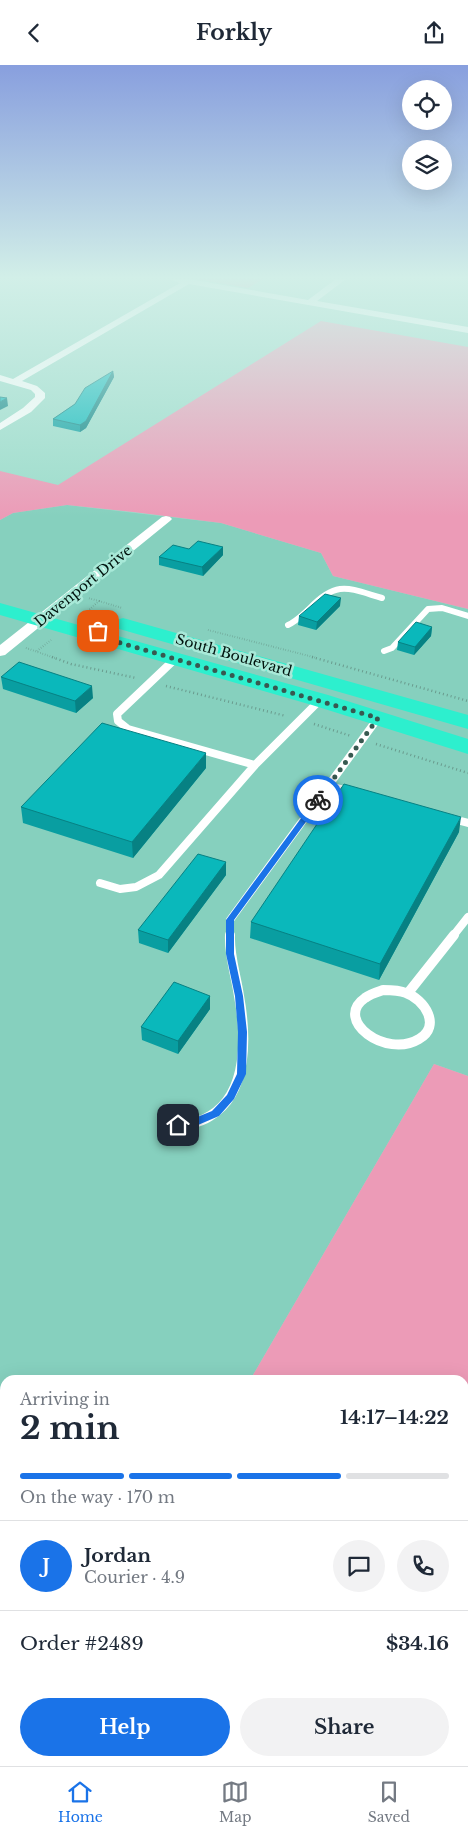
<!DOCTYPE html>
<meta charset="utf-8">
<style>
body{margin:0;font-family:"Libre Baskerville",serif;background:#f2f2f3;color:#1f2937;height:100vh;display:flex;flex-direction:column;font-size:19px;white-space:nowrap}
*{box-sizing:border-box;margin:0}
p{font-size:16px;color:#747a83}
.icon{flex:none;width:28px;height:28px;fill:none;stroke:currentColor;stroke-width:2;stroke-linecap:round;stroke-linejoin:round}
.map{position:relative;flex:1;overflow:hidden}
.side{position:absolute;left:0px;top:1310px;width:469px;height:391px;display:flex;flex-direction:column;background:#fff;border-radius:15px 15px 0 0;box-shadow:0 5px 20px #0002}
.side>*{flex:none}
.fabs{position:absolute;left:402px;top:15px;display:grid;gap:10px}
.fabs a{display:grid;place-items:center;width:50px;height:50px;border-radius:50%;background:#fff;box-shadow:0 5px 20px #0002;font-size:25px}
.pin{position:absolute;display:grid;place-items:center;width:42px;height:42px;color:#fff;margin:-21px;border-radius:10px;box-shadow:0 2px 8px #0006}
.courier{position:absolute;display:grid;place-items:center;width:50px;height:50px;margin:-25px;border:4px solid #1a73e8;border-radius:50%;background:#fff;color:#222;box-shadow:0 1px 6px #0007}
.overview em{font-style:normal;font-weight:700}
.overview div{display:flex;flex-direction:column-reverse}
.overview{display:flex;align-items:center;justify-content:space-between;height:85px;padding:0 20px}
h1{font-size:32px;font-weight:700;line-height:38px}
.bar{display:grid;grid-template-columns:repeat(4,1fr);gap:8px 5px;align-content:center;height:60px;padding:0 20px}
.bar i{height:6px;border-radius:4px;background:#e0e1e3}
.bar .current{background:#1a73e8}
.bar p{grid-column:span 4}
.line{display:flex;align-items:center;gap:12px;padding:0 20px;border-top:1px solid #e0e1e3}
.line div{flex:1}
.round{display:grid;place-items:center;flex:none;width:52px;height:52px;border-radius:26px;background:#f2f2f3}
.cta{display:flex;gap:10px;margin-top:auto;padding:10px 20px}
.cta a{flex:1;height:58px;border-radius:30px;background:#1a73e8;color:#fff;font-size:20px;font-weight:700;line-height:58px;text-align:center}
.cta a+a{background:#f2f2f3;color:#1f2937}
header{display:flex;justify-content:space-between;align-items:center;height:65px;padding:0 20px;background:#fff;font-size:22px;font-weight:700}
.tab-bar{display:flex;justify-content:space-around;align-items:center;height:70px;border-top:1px solid #e0e1e3;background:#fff;font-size:14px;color:#747a83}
.tab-bar a{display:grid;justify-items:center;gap:2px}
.tab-bar .current{color:#1a73e8}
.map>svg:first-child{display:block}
</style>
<header><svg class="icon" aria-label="back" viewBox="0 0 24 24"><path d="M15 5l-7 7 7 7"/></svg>Forkly<svg class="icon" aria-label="share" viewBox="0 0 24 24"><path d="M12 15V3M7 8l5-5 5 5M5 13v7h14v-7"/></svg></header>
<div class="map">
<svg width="468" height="1701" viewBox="0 0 468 1701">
<rect width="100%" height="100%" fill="#9cdccb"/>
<path fill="#86d0be" d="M67,440l154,18 100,30 12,23 135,33v467l-34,-12 -184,316h-245v84l-5,-3v-941l13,-7z"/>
<path fill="#ec9bb7" d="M196,214h67l-15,9z
M321,256l147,26v262l-135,-33 -12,-23 -100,-30 -88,-11 -66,-7 -54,8 -13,7v-49l58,14z
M434,999l34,12v690h-468v-305l5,3v297h459v-381h-214z"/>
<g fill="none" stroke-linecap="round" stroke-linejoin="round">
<path stroke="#6a5f96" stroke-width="9" d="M0,1481l5,3
M376,1696l8,5"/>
<path stroke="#6a9b8e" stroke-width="2" stroke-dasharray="0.5 2" stroke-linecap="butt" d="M99,536l23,7
M82,551l17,-15 -11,-3
M208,565l109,28
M26,583l29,10
M37,586l14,-11"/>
<path stroke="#6a9b8e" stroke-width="2.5" stroke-dasharray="1 3" stroke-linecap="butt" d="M52,592l19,7 65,14
M312,592l156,44
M166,621l120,30
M314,659l37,12
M376,679l92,29"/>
<path stroke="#fff" stroke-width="6" d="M288,560c9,-4 15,-11 22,-17 27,-28 38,-20 72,-10
M384,586l8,-3 36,-39 14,-1 26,8"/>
<path stroke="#fff" stroke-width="8" d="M176,593l-59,56 1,7 10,8 127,36 65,-65
M328,721l24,6
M449,753l19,5
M100,818l20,6 16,-2 23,-12 96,-110
M230,871v-16l148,-202
M453,871l15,-19"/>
<path stroke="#fff" stroke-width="10" d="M383,925c8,0 16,0 23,3 18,6 36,33 13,46 -33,20 -86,-19 -54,-41 5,-4 12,-6 18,-8z
M408,928l46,-58
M165,1061c16,-1 31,-1 45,-10 39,-23 36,-82 29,-120 -3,-21 -10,-40 -9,-61"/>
<path fill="#fff" fill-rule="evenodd" d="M169,214h20l119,21 28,-21h10l-29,22 151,26v6l-279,-49 -167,97 15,5 8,7v5l-14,14 -31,18v-7l23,-15 12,-11v-3l-4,-4 -31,-9v-6l13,4 167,-96z
M166,451l4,1 2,2 -2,2 -165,134 -5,1v-11l162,-128z"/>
<path fill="#2defce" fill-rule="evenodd" d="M0,538l328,92 140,44v15l-156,-49 -312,-90z
M123,553l345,97v14l-352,-101 -3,-4 3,-4z"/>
</g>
<path fill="#099ea1" d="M113,306l1,6 -28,51 -6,4 -27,-6v-7l22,-15z
M189,484l34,6 -20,21 -44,-11v-8z
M340,541l-24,24 -18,-5 1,-9z
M432,562l-1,9 -17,19 -17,-5 1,-8z
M1,612l92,21 -17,15 -73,-24z
M206,703l-73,90 -110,-35 -2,-16z
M459,767l-80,148 -129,-42 1,-16z
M226,797v13l-58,78 -29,-10 -1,-13z
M210,931v13l-32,45 -36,-14 -1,-13z"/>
<path fill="#078183" d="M113,306l1,6 -28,51 -6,4v-7z
M7,333l1,8 -8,4v-8z
M223,482v8l-20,21 -1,-9z
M341,533l-1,8 -24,24 1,-8z
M432,562l-1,9 -17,19 1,-8z
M92,621l1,12 -17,15 -1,-12z
M206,688v15l-73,90 -1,-16z
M461,752l-2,15 -80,148 1,-16z
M226,797v13l-58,78v-13z
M210,931v13l-32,45v-13z"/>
<path fill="#0ab8bb" stroke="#078183" d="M113,306l-27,50 -6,4 -27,-6 22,-15 10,-16z
M0,332l7,1 -7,4z
M198,476l25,6 -21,20 -43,-10 14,-12 16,4z
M325,529l16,4 -24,24 -18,-6z
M416,557l16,5 -17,20 -17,-5z
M19,597l73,24 -17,15 -74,-24z
M102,658l104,30 -74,89 -111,-35z
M344,719l117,33 -81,147 -129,-42z
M198,789l28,8 -58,78 -30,-10z
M174,917l36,14 -32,45 -37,-14z"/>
<linearGradient id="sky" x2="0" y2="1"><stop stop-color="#889fde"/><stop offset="0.47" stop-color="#d2efe8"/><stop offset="1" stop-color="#d2efe8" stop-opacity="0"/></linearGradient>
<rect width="468" height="452" fill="url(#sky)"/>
<path fill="#1a73e8" d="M316,733l6,2 -88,120v34l9,42 4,36 -1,42 -12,25 -15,17 -28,12h-17v-6l16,-2 22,-9 15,-16 10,-21 1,-42 -3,-36 -9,-42v-34z"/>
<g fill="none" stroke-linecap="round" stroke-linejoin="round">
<path stroke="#375950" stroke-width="5" stroke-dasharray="0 9" d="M98,566l2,6 278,81 -60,82"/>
</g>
<g text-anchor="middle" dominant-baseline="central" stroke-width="5" stroke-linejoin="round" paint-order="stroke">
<g font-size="14" fill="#00130e" stroke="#a8e9d8">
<text transform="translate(83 521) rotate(-39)">Davenport Drive</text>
<text transform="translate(234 590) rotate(16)">South Boulevard</text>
</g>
</g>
</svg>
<div class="fabs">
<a><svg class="icon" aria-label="locate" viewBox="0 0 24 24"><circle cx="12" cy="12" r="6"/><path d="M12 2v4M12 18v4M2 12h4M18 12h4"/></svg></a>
<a><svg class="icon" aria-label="layers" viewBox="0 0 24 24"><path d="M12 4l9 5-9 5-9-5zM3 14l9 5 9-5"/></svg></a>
</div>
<div class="pin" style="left:98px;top:566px;background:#ea580c"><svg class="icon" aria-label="bag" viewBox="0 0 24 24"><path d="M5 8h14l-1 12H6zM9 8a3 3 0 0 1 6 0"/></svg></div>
<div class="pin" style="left:178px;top:1060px;background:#1f2937"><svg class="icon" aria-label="home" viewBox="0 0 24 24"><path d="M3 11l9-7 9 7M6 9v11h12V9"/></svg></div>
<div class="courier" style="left:318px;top:735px"><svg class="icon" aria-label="bike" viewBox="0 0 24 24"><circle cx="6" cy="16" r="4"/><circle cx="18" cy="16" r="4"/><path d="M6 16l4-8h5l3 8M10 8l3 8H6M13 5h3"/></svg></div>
<section class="side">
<div class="overview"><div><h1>2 min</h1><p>Arriving in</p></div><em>14:17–14:22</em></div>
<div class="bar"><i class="current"></i><i class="current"></i><i class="current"></i><i></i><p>On the way · 170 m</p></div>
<div class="line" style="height:90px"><b class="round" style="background:#1a73e8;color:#fff">J</b><div><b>Jordan</b><p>Courier · 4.9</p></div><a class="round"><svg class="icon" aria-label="chat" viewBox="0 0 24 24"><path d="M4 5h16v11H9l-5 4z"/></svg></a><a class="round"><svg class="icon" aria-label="phone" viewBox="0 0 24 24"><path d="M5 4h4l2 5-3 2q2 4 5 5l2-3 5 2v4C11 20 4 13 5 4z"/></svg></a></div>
<div class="line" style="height:65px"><div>Order #2489</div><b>$34.16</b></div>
<div class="cta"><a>Help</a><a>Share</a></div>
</section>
</div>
<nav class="tab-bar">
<a class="current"><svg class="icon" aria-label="home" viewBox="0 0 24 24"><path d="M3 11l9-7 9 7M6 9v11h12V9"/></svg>Home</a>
<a><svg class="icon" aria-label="map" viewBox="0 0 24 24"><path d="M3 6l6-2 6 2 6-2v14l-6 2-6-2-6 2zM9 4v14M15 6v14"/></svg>Map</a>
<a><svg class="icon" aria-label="saved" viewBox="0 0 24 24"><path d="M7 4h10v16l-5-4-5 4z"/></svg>Saved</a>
</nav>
